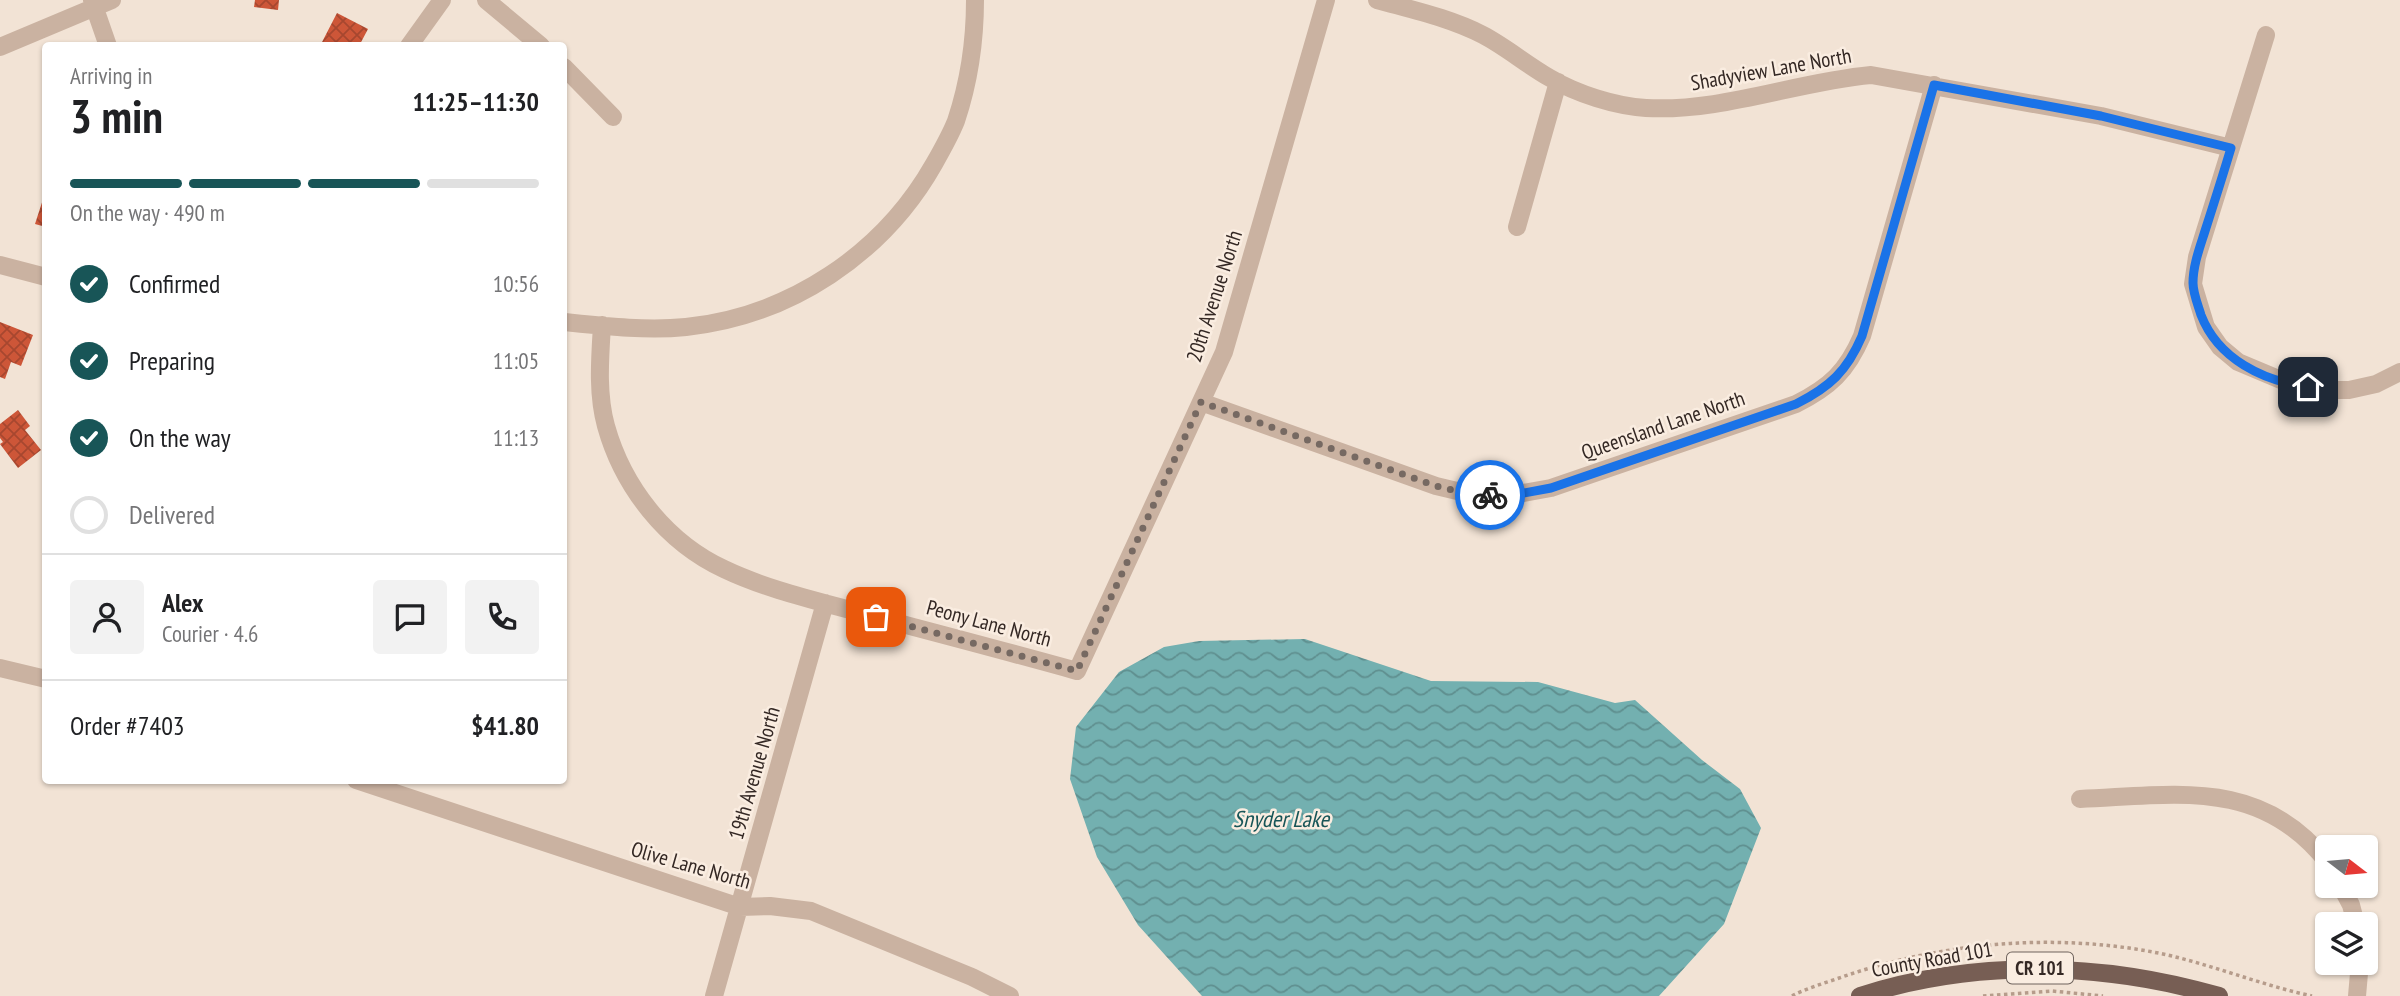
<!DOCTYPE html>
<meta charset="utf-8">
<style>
body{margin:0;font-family:"PT Sans Narrow",sans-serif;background:#f2f2f2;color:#202124;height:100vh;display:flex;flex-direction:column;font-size:26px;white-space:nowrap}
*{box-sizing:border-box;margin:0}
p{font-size:23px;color:#757577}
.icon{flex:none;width:38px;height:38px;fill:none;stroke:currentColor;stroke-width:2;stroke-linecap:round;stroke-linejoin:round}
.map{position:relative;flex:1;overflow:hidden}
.panel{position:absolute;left:42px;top:42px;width:525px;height:742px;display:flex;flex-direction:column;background:#fff;border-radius:7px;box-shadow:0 2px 5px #0004}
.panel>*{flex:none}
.needle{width:46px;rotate:106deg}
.fabs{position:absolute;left:2315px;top:835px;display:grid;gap:14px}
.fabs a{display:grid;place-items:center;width:63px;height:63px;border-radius:7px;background:#fff;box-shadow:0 2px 5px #0004;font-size:35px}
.pin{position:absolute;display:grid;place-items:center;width:60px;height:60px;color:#fff;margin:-30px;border-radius:14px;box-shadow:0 4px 10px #0006}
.courier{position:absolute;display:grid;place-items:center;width:70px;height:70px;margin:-35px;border:5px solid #1a73e8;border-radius:50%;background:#fff;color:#222;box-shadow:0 2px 9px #0007}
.overview em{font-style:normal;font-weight:600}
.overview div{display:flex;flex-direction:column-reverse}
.overview{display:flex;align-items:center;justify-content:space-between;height:119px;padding:0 28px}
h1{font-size:46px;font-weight:600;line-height:52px}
.bar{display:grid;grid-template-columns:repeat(4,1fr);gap:10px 7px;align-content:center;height:84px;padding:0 28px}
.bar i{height:9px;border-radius:5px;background:#e0e0e0}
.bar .selected{background:#185557}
.bar p{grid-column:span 4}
.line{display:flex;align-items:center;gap:18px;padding:0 28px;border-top:2px solid #e0e0e0}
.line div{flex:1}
.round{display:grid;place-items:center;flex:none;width:74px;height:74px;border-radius:7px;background:#f2f2f2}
ol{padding:0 28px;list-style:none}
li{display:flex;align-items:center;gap:21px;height:77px}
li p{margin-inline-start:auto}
li .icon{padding:7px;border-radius:50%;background:#185557;color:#fff;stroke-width:4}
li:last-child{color:#757577}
li i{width:38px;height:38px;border:4px solid #e0e0e0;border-radius:50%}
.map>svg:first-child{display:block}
</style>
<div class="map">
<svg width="2400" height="996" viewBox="0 0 2400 996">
<defs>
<pattern id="water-waves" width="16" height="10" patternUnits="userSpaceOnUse" patternTransform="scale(1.75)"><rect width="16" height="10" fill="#73b0b0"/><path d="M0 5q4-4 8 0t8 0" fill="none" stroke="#5f8f8f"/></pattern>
<pattern id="building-cross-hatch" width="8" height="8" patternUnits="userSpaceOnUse" patternTransform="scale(1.75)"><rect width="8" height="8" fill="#cd5638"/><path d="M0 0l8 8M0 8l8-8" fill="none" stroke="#a7472f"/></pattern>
</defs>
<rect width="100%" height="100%" fill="#f2e3d5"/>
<path fill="url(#water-waves)" d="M1305,639l126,42 107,1 77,21 20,-3 67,60 38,29 21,39 -37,96 -65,72h-457l-64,-71 -41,-68 -27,-78 6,-52 43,-55 45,-25 35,-6z"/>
<path fill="url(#building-cross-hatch)" d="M255,0h24l-1,10 -24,-3z
M337,13l31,16 -9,17h-39z
M46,190v37l-11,-3z
M0,322l33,13 -12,31 -10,-4 -6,17 -5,-2z
M18,410l12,16 -5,4 16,20 -23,18 -18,-24 3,-2 -3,-4v-14z"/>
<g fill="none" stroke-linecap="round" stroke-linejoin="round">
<path stroke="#b69c8b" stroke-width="3.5" stroke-dasharray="3.5 3.5" stroke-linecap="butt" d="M1792,996c15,-8 33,-13 50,-19 101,-35 215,-45 321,-23 50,11 98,31 149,42
M1983,996l69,-5 51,5"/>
<path stroke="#cab2a1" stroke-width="18" d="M92,0l16,46
M486,0l55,46
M1377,0c36,10 73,18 106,35 23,12 44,30 67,43 27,16 65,28 96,30 77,4 149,-26 225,-33l230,41 130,32
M2266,35l-69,222 -4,27 13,43 14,20 18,15 55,23 29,5h27l27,-6 24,-12
M409,46l33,-46
M0,47l112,-47
M564,67l49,50
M1517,227l41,-145
M0,265l46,12
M564,322c39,4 82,9 122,5 104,-11 197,-73 248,-163 8,-14 16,-28 22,-43 13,-39 19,-81 19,-121
M602,325c-2,33 -5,69 4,101 17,61 60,116 118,143 46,22 99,33 148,47 68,18 137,36 205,55l147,-319 102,-352
M1201,402l235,84 38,9h38l39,-7 245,-84c34,-17 51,-33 66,-68l72,-251
M0,668l46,11
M356,780l384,127 30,-1 41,5 161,66 38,19
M2080,799c96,-4 181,-22 248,64
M2341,886l10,19 5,19
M714,996l111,-393
M2357,996l3,-34"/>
<path stroke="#775e54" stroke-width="18" d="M1860,996c117,-37 242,-34 359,0"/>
</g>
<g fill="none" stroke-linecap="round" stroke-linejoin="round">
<path stroke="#766962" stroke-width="7" stroke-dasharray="0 12.6" d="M876,617l201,54 124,-269 235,84 38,9h16"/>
<path stroke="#1a73e8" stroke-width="9" d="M1490,495h23l38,-7 245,-84c34,-17 51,-33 66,-68l72,-251 167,31 130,32c-8,27 -17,55 -26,83 -5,16 -12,34 -12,52 0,10 5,22 8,32 17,44 62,66 107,72"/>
</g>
<g text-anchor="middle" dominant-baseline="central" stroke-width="5" stroke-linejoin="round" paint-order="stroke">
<rect fill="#faede1" stroke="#6f635d" stroke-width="2" x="2007" y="952.5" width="66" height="31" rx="5"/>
<g font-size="19" font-weight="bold" fill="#342824">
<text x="2040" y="968">CR 101</text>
</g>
<g font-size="21" fill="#342824" stroke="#faede1">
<text transform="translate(1771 69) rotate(-10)">Shadyview Lane North</text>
<text transform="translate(1214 296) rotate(-72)">20th Avenue North</text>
<text transform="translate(1663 425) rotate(-19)">Queensland Lane North</text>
<text transform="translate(989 623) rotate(15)">Peony Lane North</text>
<text transform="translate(754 773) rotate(-74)">19th Avenue North</text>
<text transform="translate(691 865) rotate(16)">Olive Lane North</text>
<text transform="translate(1932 959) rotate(-10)">County Road 101</text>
</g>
<g font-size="23" font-style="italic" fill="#185557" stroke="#faede1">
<text x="1281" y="818">Snyder Lake</text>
</g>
</g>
</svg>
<div class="fabs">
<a><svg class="needle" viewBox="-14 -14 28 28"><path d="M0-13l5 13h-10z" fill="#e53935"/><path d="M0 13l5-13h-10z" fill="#757577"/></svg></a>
<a><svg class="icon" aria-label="layers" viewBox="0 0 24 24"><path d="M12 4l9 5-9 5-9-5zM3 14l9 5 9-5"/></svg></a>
</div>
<div class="pin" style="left:876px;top:617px;background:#ea580c"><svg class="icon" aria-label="bag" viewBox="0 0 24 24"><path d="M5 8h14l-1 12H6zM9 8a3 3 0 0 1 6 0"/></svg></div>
<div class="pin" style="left:2308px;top:387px;background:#1f2937"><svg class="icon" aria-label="home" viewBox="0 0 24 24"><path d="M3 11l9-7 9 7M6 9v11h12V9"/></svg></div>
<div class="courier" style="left:1490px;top:495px"><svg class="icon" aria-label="bike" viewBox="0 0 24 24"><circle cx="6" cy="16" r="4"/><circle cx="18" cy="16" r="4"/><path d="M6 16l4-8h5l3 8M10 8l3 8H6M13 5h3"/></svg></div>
<section class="panel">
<div class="overview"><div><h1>3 min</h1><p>Arriving in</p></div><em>11:25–11:30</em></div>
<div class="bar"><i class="selected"></i><i class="selected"></i><i class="selected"></i><i></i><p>On the way · 490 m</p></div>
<ol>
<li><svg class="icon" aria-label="check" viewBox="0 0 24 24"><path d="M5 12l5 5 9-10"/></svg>Confirmed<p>10:56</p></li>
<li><svg class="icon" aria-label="check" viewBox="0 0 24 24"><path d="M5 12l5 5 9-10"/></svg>Preparing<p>11:05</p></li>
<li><svg class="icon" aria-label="check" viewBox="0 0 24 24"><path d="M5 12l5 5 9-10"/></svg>On the way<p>11:13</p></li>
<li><i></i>Delivered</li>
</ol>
<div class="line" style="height:126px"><a class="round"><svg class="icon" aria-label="person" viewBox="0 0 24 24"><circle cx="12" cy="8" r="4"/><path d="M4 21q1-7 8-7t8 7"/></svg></a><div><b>Alex</b><p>Courier · 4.6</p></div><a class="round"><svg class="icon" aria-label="chat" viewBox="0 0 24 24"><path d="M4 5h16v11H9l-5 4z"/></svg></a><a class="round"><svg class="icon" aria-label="phone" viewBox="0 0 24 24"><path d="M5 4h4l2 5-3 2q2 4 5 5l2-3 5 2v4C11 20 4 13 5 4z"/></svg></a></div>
<div class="line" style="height:91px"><div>Order #7403</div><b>$41.80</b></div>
</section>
</div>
